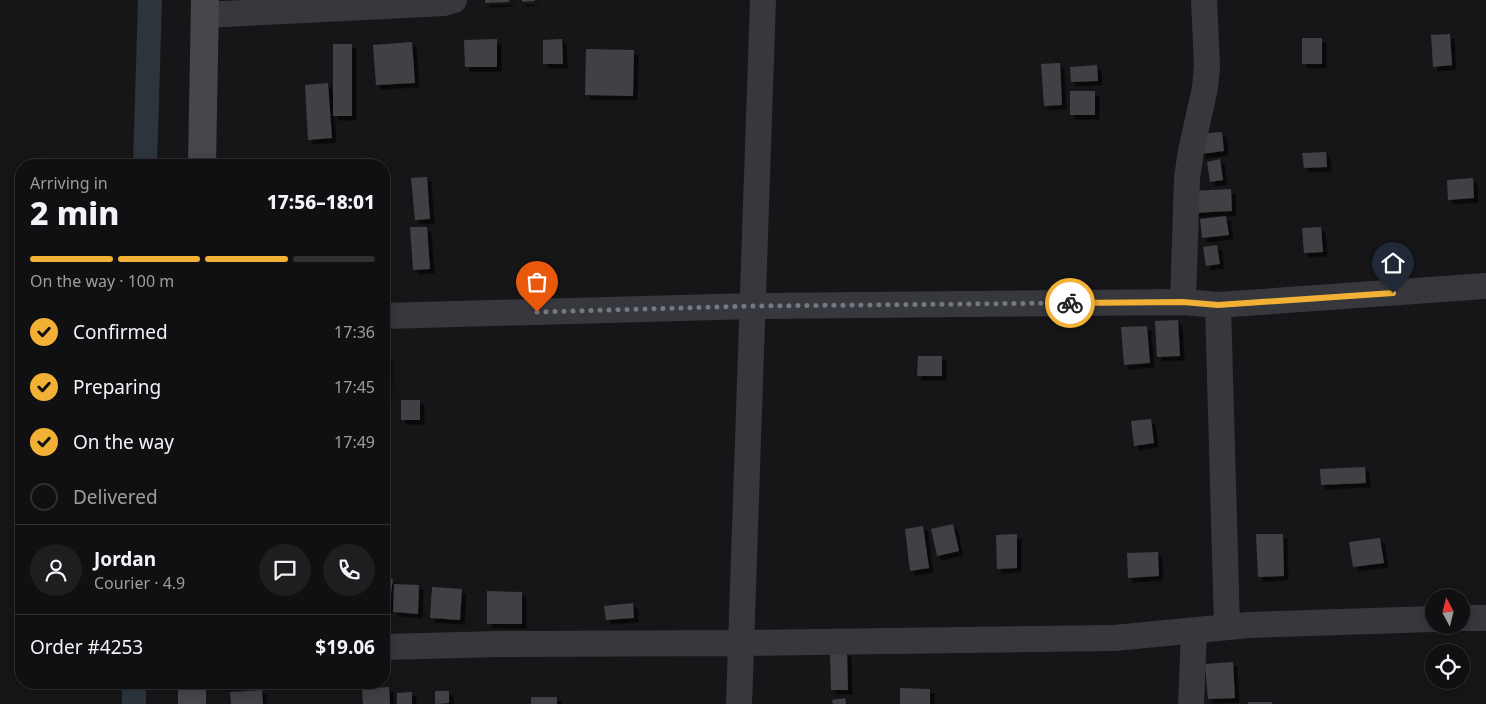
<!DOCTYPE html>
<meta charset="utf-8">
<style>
body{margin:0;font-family:"Noto Sans",sans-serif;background:#1e1e20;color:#f1f3f6;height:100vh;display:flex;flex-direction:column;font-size:19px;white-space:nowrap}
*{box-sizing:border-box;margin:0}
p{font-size:16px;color:#9c9d9f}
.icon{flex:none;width:28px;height:28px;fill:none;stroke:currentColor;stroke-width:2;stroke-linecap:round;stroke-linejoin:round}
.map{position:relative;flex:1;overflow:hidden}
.panel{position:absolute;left:15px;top:159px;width:375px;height:530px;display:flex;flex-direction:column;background:#101012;border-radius:20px;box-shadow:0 2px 12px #0003,0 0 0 1px #303032}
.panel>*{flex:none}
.needle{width:32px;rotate:353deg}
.buttons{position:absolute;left:1425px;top:589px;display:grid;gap:10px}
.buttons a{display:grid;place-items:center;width:45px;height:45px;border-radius:50%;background:#101012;box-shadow:0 2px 12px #0003,0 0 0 1px #303032;font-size:25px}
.pin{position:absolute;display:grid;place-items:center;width:42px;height:42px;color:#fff;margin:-51px -21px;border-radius:50% 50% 50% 0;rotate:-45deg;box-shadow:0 0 5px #0007}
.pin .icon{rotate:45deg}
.courier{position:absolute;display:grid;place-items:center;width:50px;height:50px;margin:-25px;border:4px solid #f2b134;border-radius:50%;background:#fff;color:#222;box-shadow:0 1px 6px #0007}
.overview em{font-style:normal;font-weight:800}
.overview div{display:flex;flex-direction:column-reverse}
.overview{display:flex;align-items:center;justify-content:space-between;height:85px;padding:0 15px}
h1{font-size:32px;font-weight:800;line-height:38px}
.bar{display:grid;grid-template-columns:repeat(4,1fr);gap:8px 5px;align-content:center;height:60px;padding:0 15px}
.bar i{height:6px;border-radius:4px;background:#303032}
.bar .selected{background:#f2b134}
.bar p{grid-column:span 4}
.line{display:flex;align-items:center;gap:12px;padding:0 15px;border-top:1px solid #303032}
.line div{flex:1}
.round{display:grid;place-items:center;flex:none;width:52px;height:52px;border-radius:26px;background:#1e1e20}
ol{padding:0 15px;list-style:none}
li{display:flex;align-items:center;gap:15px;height:55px}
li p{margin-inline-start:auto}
li .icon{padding:5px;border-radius:50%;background:#f2b134;color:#111;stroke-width:4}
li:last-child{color:#9c9d9f}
li i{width:28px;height:28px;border:2px solid #303032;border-radius:50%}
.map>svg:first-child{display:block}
</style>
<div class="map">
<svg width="1486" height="704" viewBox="0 0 1486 704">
<defs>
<filter id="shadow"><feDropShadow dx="4.5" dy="4.5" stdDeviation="0" flood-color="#0009"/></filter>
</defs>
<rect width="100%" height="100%" fill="#161618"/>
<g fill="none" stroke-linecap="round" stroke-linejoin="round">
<path stroke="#2c353c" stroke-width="24" d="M145,165l5,-165
M134,704v-22"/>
</g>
<path fill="#404145" filter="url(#shadow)" d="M485,0h24v2l-24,1z
M522,0h13v1l-13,1z
M1450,34l2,31 -19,2 -2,-32z
M1302,38h20v26h-20z
M497,39v28h-32l-1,-27z
M562,39l1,25h-20v-24z
M412,42l3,41 -39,2 -3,-40z
M333,44h19v72h-19z
M586,49l48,1 -1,46 -48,-1z
M1060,63l2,42 -18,1 -3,-42z
M1097,65l1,16 -27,1 -1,-15z
M328,83l4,55 -24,2 -3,-55z
M1070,91h25v24h-25z
M1222,132l2,19 -23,3 -2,-20z
M1326,152l1,15 -23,1 -2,-15z
M1220,159l3,21 -13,2 -3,-20z
M427,177l3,42 -15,1 -4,-42z
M1473,178l1,20 -26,2 -1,-20z
M1231,189l1,22 -40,2 -1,-22z
M1226,216l3,19 -27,3 -2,-19z
M410,227h17l3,42 -17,1z
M1321,227l2,25 -19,1 -2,-25z
M1217,245l3,19 -14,2 -3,-19z
M1178,320l2,36 -23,1 -2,-36z
M1147,326l3,37 -26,2 -3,-38z
M384,356h4l-1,44h-3z
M918,356h24v20h-25z
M401,400h19v20h-19z
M1151,419l3,24 -20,3 -3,-25z
M1365,467l1,16 -45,2 -1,-16z
M953,524l6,27 -22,5 -6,-27z
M923,526l6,42 -19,3 -5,-42z
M1017,534v34l-20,1 -1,-34z
M1256,534h27l1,42 -26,1z
M1380,538l4,25 -31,4 -4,-25z
M1158,552l1,24 -31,2 -1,-25z
M384,578l9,1 -4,29h-5z
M394,584l25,1 -1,29 -25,-2z
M432,587l30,2 -2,31 -30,-2z
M487,591l35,1v32h-35z
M633,603l1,15 -28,2 -2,-14z
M830,652h17l1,38h-17z
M1233,662l2,36 -27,1 -3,-35z
M219,682h31l1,2 -31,3z
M389,687l1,17h-27l-1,-15z
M900,688l30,1v15h-30z
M262,690l1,14h-32l-1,-12z
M435,691h14v12l-14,1z
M412,692v12h-15v-11z
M531,697h26v7h-26z
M845,698l1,6h-13l-1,-4z
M1248,702h24v2h-24z"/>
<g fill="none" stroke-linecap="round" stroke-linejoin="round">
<path stroke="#37383d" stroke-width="26" d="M204,15l221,-11 19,-1 10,-3
M1183,302l4,-124 4,-27 14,-63 2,-22 -3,-66
M1218,305l9,322
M384,316l369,-10 430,-4 35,3 268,-19
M1461,618h25
M384,647l116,-3 240,-1 374,-5 135,-13 185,-6
M739,704l24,-704
M1191,704l3,-73"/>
<path stroke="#45474d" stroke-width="28" d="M202,165l3,-165
M192,704v-22"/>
</g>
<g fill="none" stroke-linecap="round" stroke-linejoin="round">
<path stroke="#757880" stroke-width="5" stroke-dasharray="0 9" d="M537,312l216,-6 317,-3"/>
<path stroke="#f2b134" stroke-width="6" d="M1070,303l113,-1 35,3 175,-12"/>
</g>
</svg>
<div class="buttons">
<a><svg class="needle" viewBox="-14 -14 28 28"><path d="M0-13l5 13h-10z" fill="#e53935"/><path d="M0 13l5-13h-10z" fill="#9c9d9f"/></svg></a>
<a><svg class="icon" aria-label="locate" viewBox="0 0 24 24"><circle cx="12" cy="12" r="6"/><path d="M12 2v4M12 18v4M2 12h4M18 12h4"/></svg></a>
</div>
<div class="pin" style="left:537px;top:312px;background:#ea580c"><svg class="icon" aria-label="bag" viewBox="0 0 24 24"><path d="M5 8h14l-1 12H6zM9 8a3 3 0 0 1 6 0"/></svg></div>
<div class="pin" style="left:1393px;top:293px;background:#1f2937"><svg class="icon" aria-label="home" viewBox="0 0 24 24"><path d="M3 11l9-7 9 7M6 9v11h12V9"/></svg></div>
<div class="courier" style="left:1070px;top:303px"><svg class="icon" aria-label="bike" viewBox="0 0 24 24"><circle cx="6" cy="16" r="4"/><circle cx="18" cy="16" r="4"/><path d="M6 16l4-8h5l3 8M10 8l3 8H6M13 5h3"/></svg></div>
<section class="panel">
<div class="overview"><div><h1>2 min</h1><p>Arriving in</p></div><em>17:56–18:01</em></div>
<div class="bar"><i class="selected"></i><i class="selected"></i><i class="selected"></i><i></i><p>On the way · 100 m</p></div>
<ol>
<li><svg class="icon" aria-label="check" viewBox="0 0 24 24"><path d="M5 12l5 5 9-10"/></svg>Confirmed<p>17:36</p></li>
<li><svg class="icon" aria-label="check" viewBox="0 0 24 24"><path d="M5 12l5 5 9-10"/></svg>Preparing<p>17:45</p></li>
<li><svg class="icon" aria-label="check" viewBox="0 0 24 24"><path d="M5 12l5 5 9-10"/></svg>On the way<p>17:49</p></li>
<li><i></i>Delivered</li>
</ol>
<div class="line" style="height:90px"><a class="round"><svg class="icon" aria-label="person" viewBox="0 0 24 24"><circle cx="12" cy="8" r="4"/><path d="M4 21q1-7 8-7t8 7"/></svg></a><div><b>Jordan</b><p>Courier · 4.9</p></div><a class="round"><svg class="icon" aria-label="chat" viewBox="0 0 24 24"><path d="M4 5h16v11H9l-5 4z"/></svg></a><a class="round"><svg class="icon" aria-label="phone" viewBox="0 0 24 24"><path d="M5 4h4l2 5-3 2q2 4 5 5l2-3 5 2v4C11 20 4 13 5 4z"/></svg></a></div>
<div class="line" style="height:65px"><div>Order #4253</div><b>$19.06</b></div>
</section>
</div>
